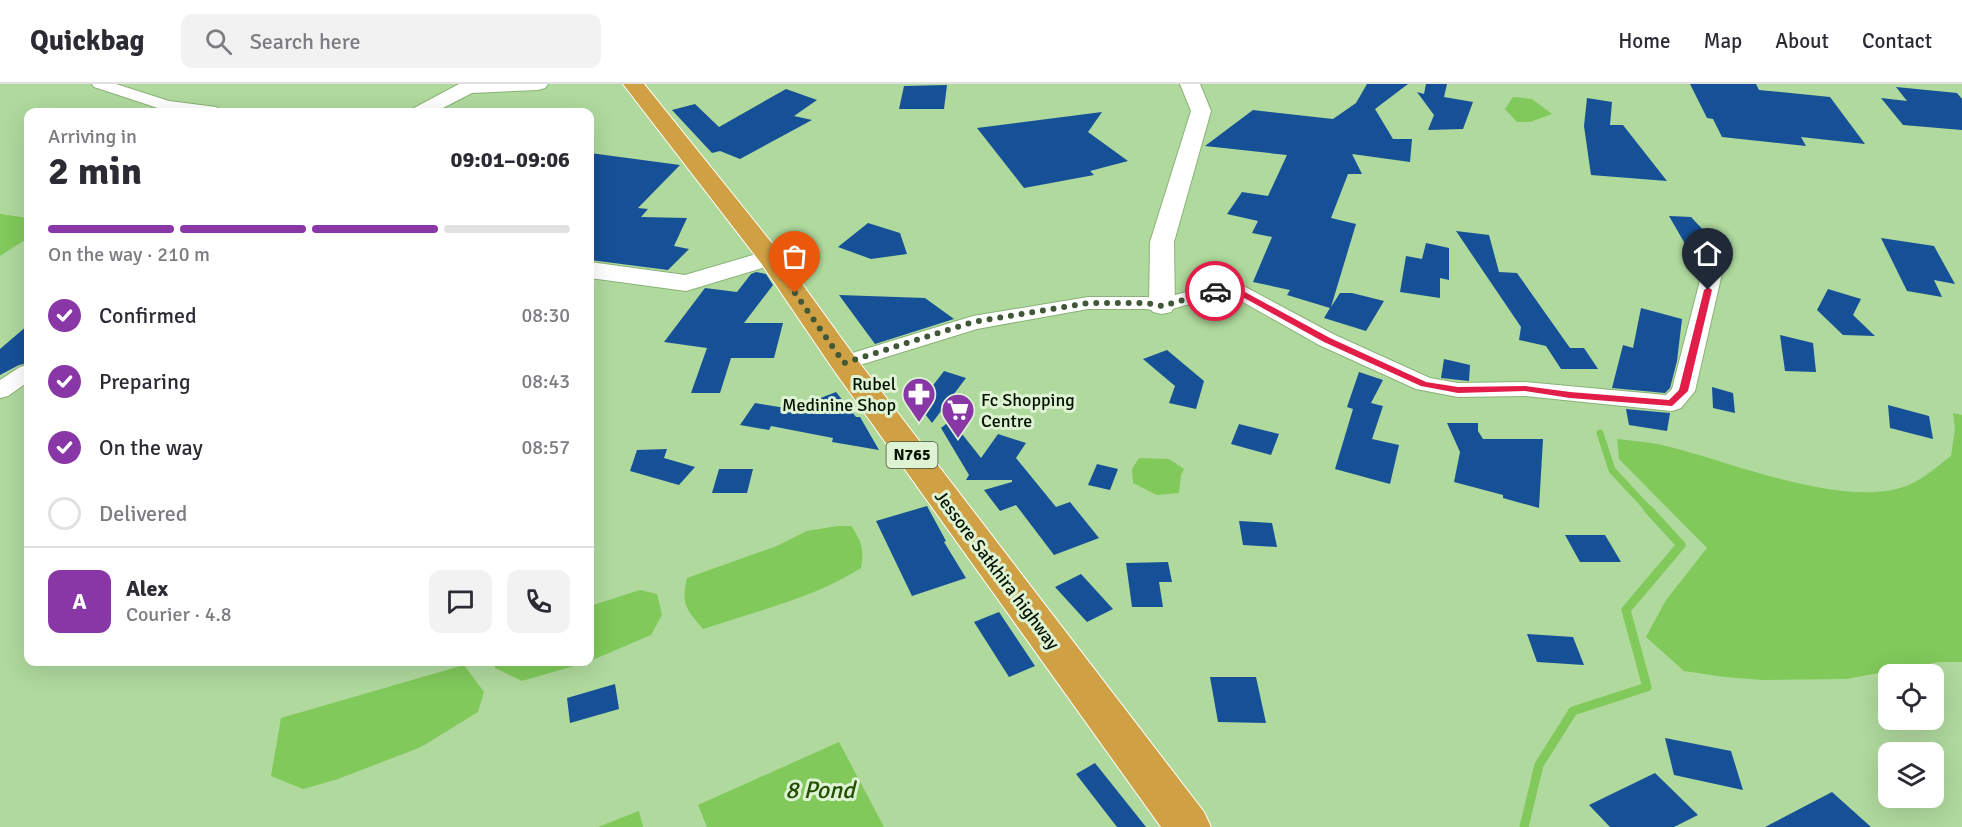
<!DOCTYPE html>
<meta charset="utf-8">
<style>
body{margin:0;font-family:Signika,sans-serif;background:#f2f2f3;color:#2b2b33;height:100vh;display:flex;flex-direction:column;font-size:22px;white-space:nowrap}
*{box-sizing:border-box;margin:0}
p{font-size:20px;color:#7c7c81}
.icon{flex:none;width:33px;height:33px;fill:none;stroke:currentColor;stroke-width:2;stroke-linecap:round;stroke-linejoin:round}
.map{position:relative;flex:1;overflow:hidden}
.drawer{position:absolute;left:24px;top:24px;width:570px;height:558px;display:flex;flex-direction:column;background:#fff;border-radius:12px;box-shadow:0 6px 24px #0002}
.drawer>*{flex:none}
.fabs{position:absolute;left:1878px;top:580px;display:grid;gap:12px}
.fabs a{display:grid;place-items:center;width:66px;height:66px;border-radius:12px;background:#fff;box-shadow:0 6px 24px #0002;font-size:30px}
.pin{position:absolute;display:grid;place-items:center;width:51px;height:51px;color:#fff;margin:-62px -26px;border-radius:50% 50% 50% 0;rotate:-45deg;box-shadow:0 0 6px #0007}
.pin .icon{rotate:45deg}
.courier{position:absolute;display:grid;place-items:center;width:60px;height:60px;margin:-30px;border:4px solid #e11d48;border-radius:50%;background:#fff;color:#222;box-shadow:0 2px 8px #0007}
.overview em{font-style:normal;font-weight:700}
.overview div{display:flex;flex-direction:column-reverse}
.overview{display:flex;align-items:center;justify-content:space-between;height:102px;padding:0 24px}
h1{font-size:39px;font-weight:700;line-height:45px}
.bar{display:grid;grid-template-columns:repeat(4,1fr);gap:9px 6px;align-content:center;height:72px;padding:0 24px}
.bar i{height:8px;border-radius:4px;background:#e1e1e2}
.bar .active{background:#8937a6}
.bar p{grid-column:span 4}
.line{display:flex;align-items:center;gap:15px;padding:0 24px;border-top:2px solid #e1e1e2}
.line div{flex:1}
.round{display:grid;place-items:center;flex:none;width:63px;height:63px;border-radius:12px;background:#f2f2f3}
ol{padding:0 24px;list-style:none}
li{display:flex;align-items:center;gap:18px;height:66px}
li p{margin-inline-start:auto}
li .icon{padding:6px;border-radius:50%;background:#8937a6;color:#fff;stroke-width:4}
li:last-child{color:#7c7c81}
li i{width:33px;height:33px;border:3px solid #e1e1e2;border-radius:50%}
header{display:flex;align-items:center;gap:36px;box-sizing:border-box;height:84px;padding:0 30px;background:#fff;border-bottom:2px solid #e1e1e2}
header strong{font-size:28px}
nav{display:flex;gap:33px;margin-inline-start:auto;font-size:21px}
.search{width:420px;height:54px;background:#f2f2f3;display:flex;align-items:center;gap:15px;box-sizing:border-box;padding:0 21px;border-radius:12px;color:#7c7c81;font-size:22px}
.map>svg:first-child{display:block}
</style>
<header>
<strong>Quickbag</strong>
<div class="search"><svg class="icon" aria-label="search" viewBox="0 0 24 24"><circle cx="10" cy="10" r="6"/><path d="M15 15l6 6"/></svg>Search here</div>
<nav><a>Home</a><a>Map</a><a>About</a><a>Contact</a></nav>
</header>
<div class="map">
<svg width="1962" height="743" viewBox="0 0 1962 743">
<rect width="100%" height="100%" fill="#afd99d"/>
<path fill="#80c95a" d="M1513,13l19,2 20,15 -22,8h-13l-12,-13z
M0,130l28,4v20l-28,18z
M1953,329l9,2v247h-22l-94,17 -83,1 -38,-3 -41,-6 -38,-34 20,-37 41,-52 -88,-89 -2,-20c15,2 31,3 45,6 65,15 184,66 247,40 15,-7 29,-19 42,-29l4,-27z
M1139,374l30,1 15,10 -3,6 -2,18 -22,2 -24,-12 -1,-14z
M838,442h13c11,15 13,24 10,42 -47,30 -105,43 -158,61 -17,-20 -22,-24 -16,-51l90,-32 30,-15z
M640,506l17,4 5,21 -11,20 -61,26v-55z
M495,578h93l-66,19 -27,-13z
M464,581l20,27 -6,20 -57,35 -83,32 -35,10 -32,-13 10,-58z
M839,658l45,85h-177l-9,-22z
M639,727l4,16h-45z"/>
<g fill="none" stroke-linecap="round" stroke-linejoin="round">
<path stroke="#80c95a" stroke-width="7" d="M1600,349l12,37 38,41"/>
<path stroke="#80c95a" stroke-width="9" d="M1524,743l15,-62 34,-54 74,-24 -21,-77 55,-65 -33,-36"/>
</g>
<path fill="#165097" d="M1367,0h41l-33,25 18,30h19l-2,23 -58,-8 10,20h-14l-17,44 25,6 -25,83 9,-14h12l32,8 -18,30 -42,-13 6,-10 -43,-13 3,-5 -37,-8 19,-45 -20,-4 6,-12 -31,-7 15,-22 26,4 19,-41 -82,-9 48,-36 80,9 23,-16z
M1426,0h21l-3,13 29,5 -10,27 -35,1 6,-15 -17,-23 7,2z
M1690,0h66l3,6 71,7 35,47 -64,-7 5,9 -84,-9 -9,-18 -6,-1z
M947,1l-3,24h-45l5,-23z
M1896,3l61,6 5,6v31l-59,-5 -22,-27 26,3z
M786,5l31,11 -23,16 18,4 -72,39 -20,-8 -8,2 -40,-43 23,-6 24,23z
M1587,14l25,4 -2,23h13l44,56 -76,-6 -7,-49z
M1102,28l-14,20 40,29 -38,10 4,4 -70,13 -47,-60z
M590,69l90,12 -42,43 10,1 -7,8 46,1 -13,28 15,3 -21,21 -78,-10z
M1669,132l22,1 30,32h-33z
M868,139l32,10 7,21 -36,5 -33,-12z
M1456,147l33,4 10,37 18,1 53,75h14l14,21h-37l-15,-23 -27,-6 2,-13z
M1881,154l53,8 21,38 -21,-4 8,17 -35,-6z
M1426,159l23,5v32l-9,-2v20l-40,-6 6,-36 16,3z
M756,188l10,2 7,11 -29,38h39l-9,35h-43l-11,35h-29l16,-45 -43,-6 41,-54 32,4 14,-18z
M1828,205l33,10 -8,16 22,21 -32,-1 -26,-25z
M839,211l86,3 29,21 -79,25z
M1641,224l41,11 -5,42 -7,27 -5,5 -53,-5 11,-43 10,3z
M28,241v38l-9,2 -19,10v-26z
M1780,251l33,8 3,29 -31,-1z
M1167,266l37,31 -8,28 -27,-6 6,-17 -32,-27z
M1444,275l26,6 -1,16 -28,-3z
M944,287l22,7 -34,45 -14,-18z
M1359,288l24,8 -12,23 12,3 -11,33 27,6 -9,39 -55,-15 18,-60 -6,-2z
M1712,303l21,6 2,20 -22,-5z
M836,308l20,25h4l19,33 -47,-8 1,-4 -62,-12 -2,4 -29,-5 15,-22 37,6z
M1888,321l41,11 4,23 -43,-11z
M1626,325l44,4 -3,18 -38,-6z
M951,336l30,38 17,-24 28,9 -10,15 40,49 14,-5 29,36 -45,17 -38,-50 -16,6 -16,-21 28,-8v-2h-46l3,-5 -28,-47z
M1447,339h31v8l5,8h60l-4,69 -36,-10v-3l-49,-13 6,-30z
M1239,340l40,10 -8,21 -40,-11z
M667,365l-3,9 31,9 -16,18 -49,-14 7,-21z
M1097,380l21,5 -8,21 -22,-5z
M719,385h34l-6,24h-35z
M927,422l19,35 -2,1 22,36 -54,18 -36,-75z
M1239,437l33,2 5,24 -34,-2z
M1565,451h40l16,27h-41z
M1168,478l4,20h-13l4,25h-31l-6,-44z
M1081,490l32,35 -26,13 -32,-35z
M999,528l36,54 -26,11 -35,-55z
M1527,550l46,3 11,28 -47,-3z
M1210,593h46l10,46 -48,-1z
M615,600l4,25 -49,14 -3,-25z
M1665,654l66,13 12,39 -69,-15z
M1095,679l51,64h-29l-41,-53z
M1655,689l43,42 -24,12h-64l-21,-22z
M1832,708l39,35h-106z"/>
<g fill="none" stroke-linecap="round" stroke-linejoin="round">
<defs>
<path id="minor" d="M92,0h24l53,17 47,6 8,5 -57,-1 -73,-24z
M1713,179l7,2 3,4 -28,122 -14,17 -9,3 -147,-15 -67,1 -42,-8 -97,-44 -92,-52 -65,19 -16,-3h-58l-111,20 -133,41 -8,-2 -4,-5 4,-5 137,-42 115,-19h58l15,2 68,-19 7,2 99,53 95,43 28,5 67,-1 141,13 6,-6 31,-120 3,-4z
M28,281v17l-20,14 -8,2v-18l20,-13z"/>
<path id="tertiary" d="M459,0h89l-3,4 -7,2 -66,3 -37,19h-24l3,-4z
M1180,0h20l11,27 -37,131 1,64 -4,6 -9,2 -9,-2 -4,-6 1,-64 41,-131z
M770,166l9,3 4,5 -4,5 -93,28 -96,-13v-16l95,13z"/>
<path id="trunk" d="M623,0h21l135,168 76,105 349,455 7,15h-50l-328,-458 -72,-106z"/>
</defs>
<use href="#minor" stroke="#8ab277" stroke-width="2"/>
<use href="#tertiary" stroke="#8ab277" stroke-width="2"/>
<use href="#trunk" stroke="#fff" stroke-width="2"/>
<use href="#minor" fill="#fff" fill-rule="evenodd"/>
<use href="#tertiary" fill="#fff" fill-rule="evenodd"/>
<use href="#trunk" fill="#d0a044" fill-rule="evenodd"/>
</g>
<path fill="#e11d48" d="M1226,201h6l98,53 96,44 32,5 67,-1 45,6 99,8 10,-10 25,-100 4,-3 4,3 -24,101 -16,15 -102,-8 -45,-7 -67,2 -37,-7 -97,-44 -96,-53 -13,4 -4,-2z"/>
<g fill="none" stroke-linecap="round" stroke-linejoin="round">
<path stroke="#405837" stroke-width="6" stroke-dasharray="0 10.8" d="M795,209l49,70 129,-41 115,-19h58l16,3 53,-15"/>
</g>
<defs>
<symbol id="pharmacy-pin" viewBox="-11 -11 22 30"><path d="M0 17L-7.5 6A9.5 9.5 0 1 1 7.5 6Z" fill="#8937a6" stroke="#def3d4"/><path d="M-2-6h4v4h4v4h-4v4h-4v-4h-4v-4h4Z" fill="#fff"/></symbol>
<symbol id="supermarket-pin" viewBox="-11 -11 22 30"><path d="M0 17L-7.5 6A9.5 9.5 0 1 1 7.5 6Z" fill="#8937a6" stroke="#def3d4"/><path d="M-6-5.5h2.5l.6 2H6L4.5 2H-2.5L-4.4-4H-6ZM-1.5 3.2a1.3 1.3 0 1 0 .1 0ZM3 3.2a1.3 1.3 0 1 0 .1 0Z" fill="#fff"/></symbol>
</defs>
<g fill-rule="evenodd">
<use href="#pharmacy-pin" x="900" y="291" width="38" height="52"/>
<use href="#supermarket-pin" x="939" y="307" width="38" height="52"/>
</g>
<g text-anchor="middle" dominant-baseline="central" stroke-width="6" stroke-linejoin="round" paint-order="stroke">
<rect fill="#def3d4" stroke="#465640" stroke-width="1.5" x="886.5" y="358" width="51" height="26" rx="4.5"/>
<g font-size="16" font-weight="bold" fill="#051200">
<text x="912" y="371">N765</text>
</g>
<g font-size="18" fill="#051200" stroke="#def3d4" text-anchor="end">
<text x="896" y="300">Rubel<tspan x="896" dy="21">Medinine Shop</tspan></text>
<text x="981" y="316" text-anchor="start">Fc Shopping<tspan x="981" dy="21">Centre</tspan></text>
</g>
<g font-size="18" fill="#051200" stroke="#def3d4">
<text transform="translate(997 486) rotate(53)">Jessore Satkhira highway</text>
</g>
<g font-size="24" font-style="italic" fill="#224f00" stroke="#def3d4">
<text x="820" y="706">8 Pond</text>
</g>
</g>
</svg>
<div class="fabs">
<a><svg class="icon" aria-label="locate" viewBox="0 0 24 24"><circle cx="12" cy="12" r="6"/><path d="M12 2v4M12 18v4M2 12h4M18 12h4"/></svg></a>
<a><svg class="icon" aria-label="layers" viewBox="0 0 24 24"><path d="M12 4l9 5-9 5-9-5zM3 14l9 5 9-5"/></svg></a>
</div>
<div class="pin" style="left:795px;top:209px;background:#ea580c"><svg class="icon" aria-label="bag" viewBox="0 0 24 24"><path d="M5 8h14l-1 12H6zM9 8a3 3 0 0 1 6 0"/></svg></div>
<div class="pin" style="left:1708px;top:206px;background:#1f2937"><svg class="icon" aria-label="home" viewBox="0 0 24 24"><path d="M3 11l9-7 9 7M6 9v11h12V9"/></svg></div>
<div class="courier" style="left:1215px;top:207px"><svg class="icon" aria-label="car" viewBox="0 0 24 24"><path d="M5 17H2v-5l4-1 3-4h7l3 4 3 1v5h-3M9 17h6M6 11h13"/><circle cx="7" cy="17" r="2"/><circle cx="17" cy="17" r="2"/></svg></div>
<section class="drawer">
<div class="overview"><div><h1>2 min</h1><p>Arriving in</p></div><em>09:01–09:06</em></div>
<div class="bar"><i class="active"></i><i class="active"></i><i class="active"></i><i></i><p>On the way · 210 m</p></div>
<ol>
<li><svg class="icon" aria-label="check" viewBox="0 0 24 24"><path d="M5 12l5 5 9-10"/></svg>Confirmed<p>08:30</p></li>
<li><svg class="icon" aria-label="check" viewBox="0 0 24 24"><path d="M5 12l5 5 9-10"/></svg>Preparing<p>08:43</p></li>
<li><svg class="icon" aria-label="check" viewBox="0 0 24 24"><path d="M5 12l5 5 9-10"/></svg>On the way<p>08:57</p></li>
<li><i></i>Delivered</li>
</ol>
<div class="line" style="height:108px"><b class="round" style="background:#8937a6;color:#fff">A</b><div><b>Alex</b><p>Courier · 4.8</p></div><a class="round"><svg class="icon" aria-label="chat" viewBox="0 0 24 24"><path d="M4 5h16v11H9l-5 4z"/></svg></a><a class="round"><svg class="icon" aria-label="phone" viewBox="0 0 24 24"><path d="M5 4h4l2 5-3 2q2 4 5 5l2-3 5 2v4C11 20 4 13 5 4z"/></svg></a></div>
</section>
</div>
